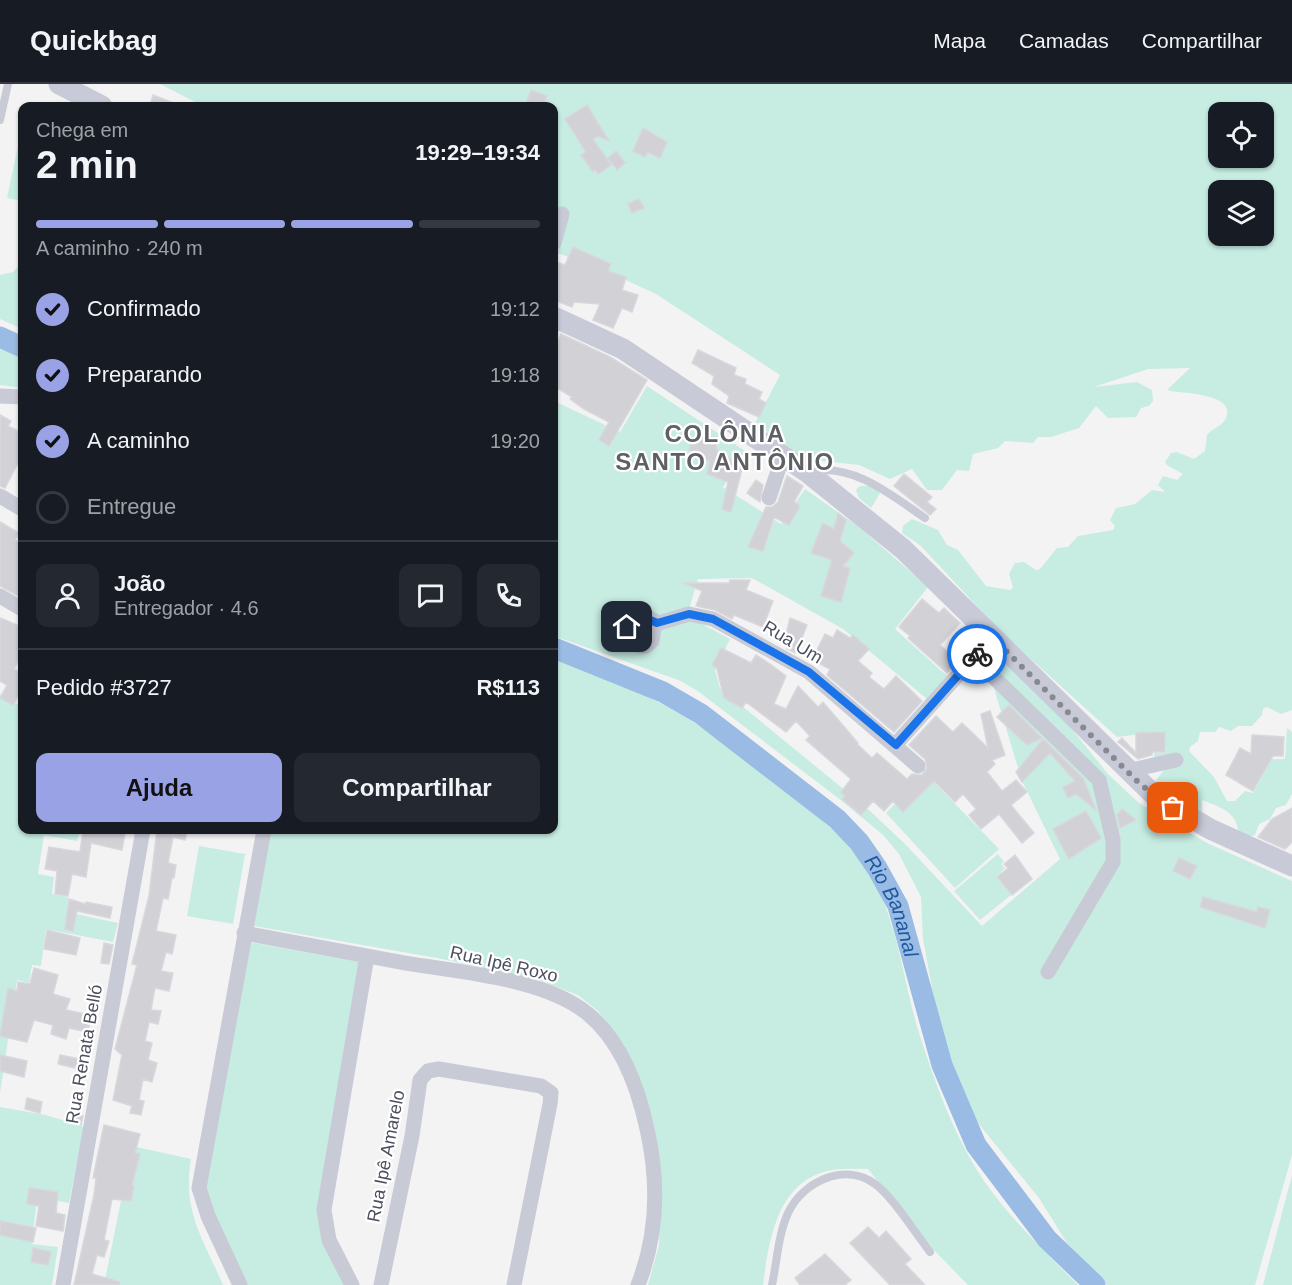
<!DOCTYPE html>
<html lang="pt">
<meta charset="utf-8">
<style>
body{margin:0;font-family:Helvetica,sans-serif;background:#242831;color:#f1f3f6;height:100vh;display:flex;flex-direction:column;font-size:22px;white-space:nowrap}
*{box-sizing:border-box;margin:0}
p{font-size:20px;color:#9ea1a6}
.icon{flex:none;width:33px;height:33px;fill:none;stroke:currentColor;stroke-width:2;stroke-linecap:round;stroke-linejoin:round}
.map{position:relative;flex:1;overflow:hidden}
.panel{position:absolute;left:18px;top:18px;width:540px;height:732px;display:flex;flex-direction:column;background:#171b24;border-radius:12px;box-shadow:0 2px 4px #0004}
.panel>*{flex:none}
.controls{position:absolute;left:1208px;top:18px;display:grid;gap:12px}
.controls a{display:grid;place-items:center;width:66px;height:66px;border-radius:12px;background:#171b24;box-shadow:0 2px 4px #0004;font-size:30px}
.pin{position:absolute;display:grid;place-items:center;width:51px;height:51px;color:#fff;margin:-26px;border-radius:12px;box-shadow:0 3px 9px #0006}
.courier{position:absolute;display:grid;place-items:center;width:60px;height:60px;margin:-30px;border:4px solid #1a73e8;border-radius:50%;background:#fff;color:#222;box-shadow:0 2px 8px #0007}
.overview em{font-style:normal;font-weight:600}
.overview div{display:flex;flex-direction:column-reverse}
.overview{display:flex;align-items:center;justify-content:space-between;height:102px;padding:0 18px}
h1{font-size:39px;font-weight:600;line-height:45px}
.bar{display:grid;grid-template-columns:repeat(4,1fr);gap:9px 6px;align-content:center;height:72px;padding:0 18px}
.bar i{height:8px;border-radius:4px;background:#363941}
.bar .selected{background:#9aa2e6}
.bar p{grid-column:span 4}
.line{display:flex;align-items:center;gap:15px;padding:0 18px;border-top:2px solid #363941}
.line div{flex:1}
.round{display:grid;place-items:center;flex:none;width:63px;height:63px;border-radius:12px;background:#242831}
ol{padding:0 18px;list-style:none}
li{display:flex;align-items:center;gap:18px;height:66px}
li p{margin-inline-start:auto}
li .icon{padding:6px;border-radius:50%;background:#9aa2e6;color:#111;stroke-width:4}
li:last-child{color:#9ea1a6}
li i{width:33px;height:33px;border:3px solid #363941;border-radius:50%}
.action{display:flex;gap:12px;margin-top:auto;padding:12px 18px}
.action a{flex:1;height:69px;border-radius:12px;background:#9aa2e6;color:#111;font-size:24px;font-weight:600;line-height:69px;text-align:center}
.action a+a{background:#242831;color:#f1f3f6}
header{display:flex;align-items:center;gap:36px;box-sizing:border-box;height:84px;padding:0 30px;background:#171b24;border-bottom:2px solid #363941}
header strong{font-size:28px}
nav{display:flex;gap:33px;margin-inline-start:auto;font-size:21px}
.map>svg:first-child{display:block}
</style>
<header>
<strong>Quickbag</strong>
<nav><a>Mapa</a><a>Camadas</a><a>Compartilhar</a></nav>
</header>
<div class="map">
<svg width="1292" height="1201" viewBox="0 0 1292 1201">
<rect width="100%" height="100%" fill="#f4f3f3"/>
<path fill="#c7ece2" fill-rule="evenodd" d="M160,0h1132v626l-11,4 -14,-7 -4,2 -1,6 -10,11h-14l-7,5 -12,-4 -4,5h-15l-2,9 -8,6 -1,4 25,26 13,24h8l10,-10 8,2 19,-34h13l2,-31 5,4v62l-6,11 -10,3 -6,11 -11,5 -4,11 -6,2 -11,-6c-1,-20 -21,-25 -36,-31v12l-9,3 -39,-32 9,-12 -9,-11v-7h12l-1,-22 -48,6 -117,-106 -79,-85 -19,-13 1,-7 9,-7 26,11 9,15 11,5 28,36 25,4 2,-3 -4,-13 6,-11 9,-1 12,8 4,-1 17,-21 11,-1 10,-11 35,-6 2,-4 -5,-6 6,-12 19,-4 17,-14 13,2 -7,-7 5,-9 14,4 6,-6 -16,-9 -2,-3 6,-9 6,-1 17,7 11,-8 2,-16c5,-7 14,-8 18,-15 15,-28 -46,-26 -58,-30l23,-22 -42,1 -54,18 43,-5 15,8 1,11 -4,5 -8,2 -5,9 -28,1 -12,-12 -17,22 -28,9h-13l-5,6 -28,-2 -7,7 -25,6 -4,17 -12,-1 -15,20h-15l-15,-21 -22,10 -31,-14 -53,-6 -51,-36 25,-48 -124,-81 -63,-29 -39,-13v-146h-351zM1218,28h45v46h-45zM1218,106h45v46h-45z
M21,48h1v69l-15,-3z
M22,178v67l-22,-10v-44l13,-3z
M0,261l22,10v33l-22,-3z
M647,302l98,65 -22,36 58,37 24,-35 54,38 69,60 -33,42 52,47 -20,23 -84,-70 -91,-51 -54,1 -11,37 43,23 -15,31 5,18 149,122 36,34 77,82 78,-67 -38,-78 -36,-119 3,-6 6,-3 63,59 50,62 31,29 68,40 85,38v274l-37,130h-148l-40,-42 -28,-45 -61,-75 -17,-26 -22,-71 -16,-87 -2,-42 -22,-43 -16,-19 -41,-34 -143,-109 -18,-11 -127,-45v-235l66,31z
M860,402h11l9,7 -9,15 -12,-10 -3,-8z
M554,574c43,16 88,33 128,57 37,22 72,51 106,78 31,24 62,48 83,83 28,48 32,107 49,160 17,52 36,106 69,152 26,35 58,66 89,97h-110l-40,-41 -60,-75c-13,0 -28,-1 -41,2 -51,13 -58,71 -64,114h-115l11,-40 2,-42 -37,-158 -26,-34 -20,-16 -46,-17 -95,-20 -183,-32 16,-96h284z
M0,610l22,13v123h58l-3,11 -33,-6 -6,39 16,3 -2,17 16,3 -1,15 51,11 -5,19 -67,-13 -5,37 -9,-1 -3,18 -12,-3 -17,113z
M925,689l74,76 -44,39 -69,-75z
M199,762l46,8 -12,70 -46,-8z
M998,770l6,8 -3,2 4,4 -9,9 15,18 -31,25 -26,-29z
M249,858l112,20 -41,247 26,76h-99l-38,-83 -3,-16z
M0,1023l46,8 38,12 -15,76 -32,-6 -5,47 26,3 -6,38h-52z
M132,1062l59,13c-9,53 12,79 32,126h-119z
M1292,1091v110h-29z"/>
<g fill="none" stroke-linecap="round" stroke-linejoin="round">
<g stroke="#99bbe4" stroke-width="21">
<path d="M0,253l22,10"/>
<path id="s1" d="M554,564l109,44 38,22 136,105 22,23 18,26 21,38 44,159 34,80 71,94 48,46"/>
</g>
</g>
<path fill="#d1d1d6" stroke="#d7d7dd" stroke-width="1.5" d="M531,6l16,6 -4,10h-18z
M153,11l28,11h-31z
M587,21l22,36 -11,-5 -5,3 18,26 -13,9 -3,-4 -2,2 -12,-17 5,-3 -21,-33z
M643,44l24,14 -7,16 -13,-6 -2,5 -12,-6z
M616,67l9,12 -8,7 -9,-12z
M639,115l5,9 -12,5 -4,-9z
M573,163l38,17 -3,7 18,6 -4,13 16,5 -6,17 -10,-4 -9,20 -20,-8 7,-16 -26,-2 -2,5 -18,-7v-11l4,-14 -4,-1v-13l11,4z
M561,250l49,23 37,23 -38,66 -10,-6 10,-18 -25,-13 -14,-10 2,-2 -18,-11v-34z
M698,266l38,18 -2,7 12,4 -1,5 17,8 -3,7 7,4 -7,14 -32,-14 2,-7 -17,-12 2,-8 -22,-13z
M0,331l11,6 -3,5 14,7v22l-17,33 -5,-2z
M709,352l9,2 -2,11 20,14 7,2 -12,47 -9,-3 6,-27 -21,-8 3,-13 -16,-4 1,-4 -6,-2 3,-14 15,4z
M904,390l28,23 -5,5 9,7 -6,6 -36,-29z
M787,392l16,10 -9,16 6,4 -11,19 -15,-8 -11,34 -15,-4 18,-40h6l6,-5z
M756,396l7,5 -3,17 -13,-9z
M838,429l8,7 -6,21 14,12 -11,13 7,2 -9,34 -20,-6 11,-36 -21,-7 12,-30 11,6z
M0,438l19,11 -4,7 7,4v54l-22,-12z
M730,496h20l-4,10 27,11 -10,26 -29,-12 -2,4 -17,-9 -19,-4 6,-15 -18,-8h45z
M922,515l17,14 5,-5 16,15 -20,22 17,16 -10,12 -39,-35 2,-2 -11,-9z
M0,534l22,9v27l-8,15 8,5v15l-9,16 -13,-7 7,-13 -7,-4z
M790,534l17,7 -11,28 -9,-4 2,-4 -5,-2z
M837,546l13,8 3,-3 16,14 -11,12 14,12 -3,4 15,12 12,-13 26,25 -28,31 -67,-57 3,-6 -18,-9 13,-26 8,4z
M721,564l30,15 5,-8 14,9 16,12 -12,28 12,5 12,-23 20,21 5,-5 35,41 -1,1 15,14 5,-5 30,26 5,-5 10,1 5,-7 -2,-9 -16,-14 27,-29 17,16 9,-9 26,25 -7,-34 9,-3 15,44 -13,5 3,4 -8,8 15,19 14,-11 11,12 -16,13 23,28 -12,10 -23,-29 -18,15 -12,-14 7,-6 -13,-15 -8,8 -21,-21 -31,31 -10,-11 -9,10 -11,-10 -12,14 -19,-16 3,-3 -4,-4 10,-13 -45,-39 4,-4 -14,-15 -10,11 -40,-30 -4,6 -18,-10 -7,-29 -5,-4z
M1009,621l33,33 -15,7 -30,-28z
M1165,648v20h-13v3l-14,4 -20,-17 4,-4 14,15v-20z
M1252,651l32,2 -1,19h-10l-20,35 -27,-16 14,-27 11,6z
M1043,655l40,39 13,32 -20,-16 -8,4 -5,-11 12,-6 -25,-28 -28,29 -6,-10z
M1292,724v34l-7,7 -27,-12 14,-18z
M1122,725l14,11 -16,8 -3,-13z
M1086,727l15,27 -32,21 -16,-30z
M83,746h25l17,3 -3,17 -31,-7 -5,34 -14,-3 -4,22 -13,-2 2,-23 -12,-2 4,-22 31,5z
M157,746l30,1 -2,9 -12,-3 -5,26 8,2 -2,13h-2l-4,21 -5,-1 -7,33 20,4 -4,19 -6,-2 -5,19 12,2 -4,18 -14,-3 -4,22 10,1 -3,13 -9,-2 -4,19 7,2 -4,17 9,3 -5,19 -9,-3 -4,21 5,1 -3,14 -11,-2 2,-7 -19,-6 9,-45 -7,-6 22,-84 -5,-1 17,-68z
M1015,771l17,24 -20,16 -15,-18 11,-9 -4,-4z
M1179,774l18,8 -7,13 -17,-8z
M1203,813l54,15 1,-5 12,3 -5,18 -65,-21z
M69,815l16,5 1,-2 26,5 -2,11 -33,-7 -4,20 -8,-2z
M47,846l33,8 -4,17 -32,-6z
M104,859l9,2 -4,19 -8,-1z
M34,884l24,7 -5,19 17,5 -4,11 25,5 -3,17 -19,-4 -3,11 -15,-5 2,-9 -19,-5 -7,22 -27,-6 8,-48 9,3 1,-9 12,2z
M0,971l27,6 -3,16 -24,-6z
M60,971l25,5 -2,10 -25,-6z
M27,1014l15,4 -2,11 -15,-4z
M72,1029l11,3 -2,9 -11,-3z
M104,1041l36,9 -5,19 5,1 -8,31 2,1 -3,15 -19,-2 -8,41 5,1 -5,16 -7,-2 -5,19 28,8 -1,3h-45l20,-90 2,-17h-3z
M29,1104l29,4 -2,21 9,2 -2,16 -27,-5 3,-20 -12,-2z
M0,1137l36,7 -3,14 -33,-7z
M868,1143l11,11 7,-7 25,28 -6,5 20,21h-35l-40,-42z
M33,1164l18,4 -3,13 -17,-3z
M825,1170l26,26 -6,5h-45l-5,-7z"/>
<g fill="none" stroke-linecap="round" stroke-linejoin="round">
<path stroke="#c8cad5" stroke-width="8" d="M0,36l8,-36
M811,387c44,-7 80,24 114,47
M772,1201c5,-23 6,-50 16,-72 15,-32 57,-51 87,-29 18,13 41,50 55,68"/>
<path stroke="#c8cad5" stroke-width="15" d="M554,159l8,-29
M0,312l22,1
M0,412l22,13
M769,414l14,-42
M0,512l22,13
M659,539l-14,-7h-11l-7,11c0,11 7,20 19,19l6,-5 2,-13 5,-5 30,-9 24,5 96,53 109,94
M973,573l126,123 14,60v22l-65,110
M895,661l97,-108
M1127,687l49,-11
M244,849c54,10 107,20 161,30 54,9 140,15 183,51 34,28 50,73 59,115 12,53 11,105 -9,156
M63,1201l80,-455
M240,1201l-32,-69 -9,-28 65,-358
M352,1201l-23,-45 -5,-30 43,-254
M381,1201l31,-149 8,-56 8,-9 11,-2 102,17 10,7 -1,11 -36,181"/>
<path stroke="#c8cad8" stroke-width="21" d="M59,0l43,22
M554,233l69,32 184,123 96,77 253,248 54,32 82,37"/>
</g>
<g fill="none" stroke-linecap="round" stroke-linejoin="round">
<path stroke="#878892" stroke-width="6" stroke-dasharray="0 10.8" d="M977,570l15,-17 149,148 32,23"/>
<path stroke="#1a73e8" stroke-width="8" d="M627,543l2,-7 10,-5 18,8 32,-9 24,5 96,53 87,73 81,-91"/>
</g>
<g text-anchor="middle" dominant-baseline="central" stroke-width="4.5" stroke-linejoin="round" paint-order="stroke">
<g font-size="18" fill="#4c4f5e" stroke="#fff">
<text transform="translate(793 558) rotate(31)">Rua Um</text>
<text transform="translate(504 880) rotate(13)">Rua Ipê Roxo</text>
<text transform="translate(84 970) rotate(-80)">Rua Renata Belló</text>
<text transform="translate(386 1072) rotate(-79)">Rua Ipê Amarelo</text>
</g>
<g font-size="20" font-style="italic" fill="#1d58a0" stroke="#fff">
<text stroke="none"><textPath href="#s1" startOffset="438">Rio Bananal</textPath></text>
</g>
<g font-size="24" font-weight="bold" letter-spacing="1.5" fill="#5f6066" stroke="#fff">
<text x="725" y="349">COLÔNIA<tspan x="725" dy="28">SANTO ANTÔNIO</tspan></text>
</g>
</g>
</svg>
<div class="controls">
<a><svg class="icon" aria-label="locate" viewBox="0 0 24 24"><circle cx="12" cy="12" r="6"/><path d="M12 2v4M12 18v4M2 12h4M18 12h4"/></svg></a>
<a><svg class="icon" aria-label="layers" viewBox="0 0 24 24"><path d="M12 4l9 5-9 5-9-5zM3 14l9 5 9-5"/></svg></a>
</div>
<div class="pin" style="left:1173px;top:724px;background:#ea580c"><svg class="icon" aria-label="bag" viewBox="0 0 24 24"><path d="M5 8h14l-1 12H6zM9 8a3 3 0 0 1 6 0"/></svg></div>
<div class="pin" style="left:627px;top:543px;background:#1f2937"><svg class="icon" aria-label="home" viewBox="0 0 24 24"><path d="M3 11l9-7 9 7M6 9v11h12V9"/></svg></div>
<div class="courier" style="left:977px;top:570px"><svg class="icon" aria-label="bike" viewBox="0 0 24 24"><circle cx="6" cy="16" r="4"/><circle cx="18" cy="16" r="4"/><path d="M6 16l4-8h5l3 8M10 8l3 8H6M13 5h3"/></svg></div>
<section class="panel">
<div class="overview"><div><h1>2 min</h1><p>Chega em</p></div><em>19:29–19:34</em></div>
<div class="bar"><i class="selected"></i><i class="selected"></i><i class="selected"></i><i></i><p>A caminho · 240 m</p></div>
<ol>
<li><svg class="icon" aria-label="check" viewBox="0 0 24 24"><path d="M5 12l5 5 9-10"/></svg>Confirmado<p>19:12</p></li>
<li><svg class="icon" aria-label="check" viewBox="0 0 24 24"><path d="M5 12l5 5 9-10"/></svg>Preparando<p>19:18</p></li>
<li><svg class="icon" aria-label="check" viewBox="0 0 24 24"><path d="M5 12l5 5 9-10"/></svg>A caminho<p>19:20</p></li>
<li><i></i>Entregue</li>
</ol>
<div class="line" style="height:108px"><a class="round"><svg class="icon" aria-label="person" viewBox="0 0 24 24"><circle cx="12" cy="8" r="4"/><path d="M4 21q1-7 8-7t8 7"/></svg></a><div><b>João</b><p>Entregador · 4.6</p></div><a class="round"><svg class="icon" aria-label="chat" viewBox="0 0 24 24"><path d="M4 5h16v11H9l-5 4z"/></svg></a><a class="round"><svg class="icon" aria-label="phone" viewBox="0 0 24 24"><path d="M5 4h4l2 5-3 2q2 4 5 5l2-3 5 2v4C11 20 4 13 5 4z"/></svg></a></div>
<div class="line" style="height:78px"><div>Pedido #3727</div><b>R$113</b></div>
<div class="action"><a>Ajuda</a><a>Compartilhar</a></div>
</section>
</div>
